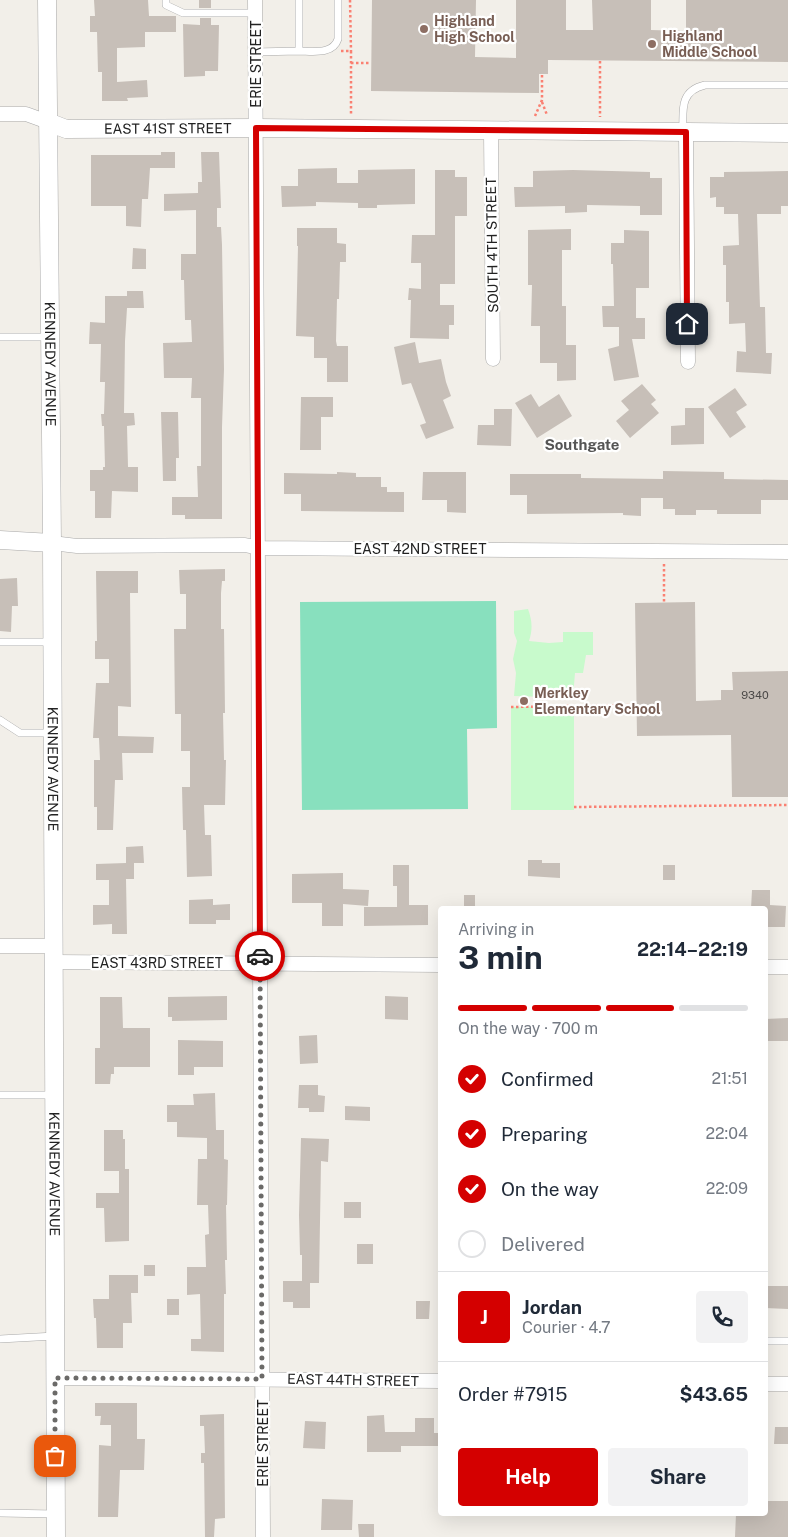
<!DOCTYPE html>
<meta charset="utf-8">
<style>
body{margin:0;font-family:"Public Sans",sans-serif;background:#f2f2f3;color:#1f2937;height:100vh;display:flex;flex-direction:column;font-size:19px;white-space:nowrap}
*{box-sizing:border-box;margin:0}
p{font-size:16px;color:#747a83}
.icon{flex:none;width:28px;height:28px;fill:none;stroke:currentColor;stroke-width:2;stroke-linecap:round;stroke-linejoin:round}
.map{position:relative;flex:1;overflow:hidden}
.panel{position:absolute;left:438px;top:906px;width:330px;height:610px;display:flex;flex-direction:column;background:#fff;border-radius:5px;box-shadow:0 5px 20px #0002}
.panel>*{flex:none}
.pin{position:absolute;display:grid;place-items:center;width:42px;height:42px;color:#fff;margin:-21px;border-radius:10px;box-shadow:0 2px 8px #0006}
.courier{position:absolute;display:grid;place-items:center;width:50px;height:50px;margin:-25px;border:4px solid #d40000;border-radius:50%;background:#fff;color:#222;box-shadow:0 1px 6px #0007}
.summary em{font-style:normal;font-weight:700}
.summary div{display:flex;flex-direction:column-reverse}
.summary{display:flex;align-items:center;justify-content:space-between;height:85px;padding:0 20px}
h1{font-size:32px;font-weight:700;line-height:38px}
.bar{display:grid;grid-template-columns:repeat(4,1fr);gap:8px 5px;align-content:center;height:60px;padding:0 20px}
.bar i{height:6px;border-radius:4px;background:#e0e1e3}
.bar .active{background:#d40000}
.bar p{grid-column:span 4}
.line{display:flex;align-items:center;gap:12px;padding:0 20px;border-top:1px solid #e0e1e3}
.line div{flex:1}
.round{display:grid;place-items:center;flex:none;width:52px;height:52px;border-radius:5px;background:#f2f2f3}
ol{padding:0 20px;list-style:none}
li{display:flex;align-items:center;gap:15px;height:55px}
li p{margin-inline-start:auto}
li .icon{padding:5px;border-radius:50%;background:#d40000;color:#fff;stroke-width:4}
li:last-child{color:#747a83}
li i{width:28px;height:28px;border:2px solid #e0e1e3;border-radius:50%}
.primary-button{display:flex;gap:10px;margin-top:auto;padding:10px 20px}
.primary-button a{flex:1;height:58px;border-radius:5px;background:#d40000;color:#fff;font-size:20px;font-weight:700;line-height:58px;text-align:center}
.primary-button a+a{background:#f2f2f3;color:#1f2937}
.map>svg:first-child{display:block}
</style>
<div class="map">
<svg width="788" height="1537" viewBox="0 0 788 1537">
<rect width="100%" height="100%" fill="#f2efe9"/>
<path fill="#c8facc" d="M528,609c4,11 5,20 1,32l20,2 14,-1v-10h30v23h-7l-3,18h-8l-2,24c-19,2 -40,-1 -59,-1l2,-23 -3,-14 4,-18 -3,-8v-22z
M574,706v104h-63v-103z"/>
<path fill="#88e0be" d="M496,601l1,127 -30,1 1,80 -166,1 -2,-208z"/>
<path fill="#c7bfb8" d="M94,0h54l1,16h27v16h-31v15l-28,1v34l30,-2 1,17 -21,1 1,3h-26v-29h-4l-1,-40h-7v-16h5z
M199,0h12v8h-12z
M372,0h104l-1,57 41,1v-58h50v30h27l-1,-30h59v30l35,1v-31h102v62l-240,-2v14h-9v19l-168,-2z
M200,18h11v7h8l-1,46h-13v5l-21,1 -1,-53 17,1z
M161,152h14v16h-25l-2,31h-6l-1,28 -15,-1v-20h-35v-51h70z
M201,152h18l2,56h-4v19h4l1,18 2,124 -2,58v92h-37v-4h-13v-18h26l-1,-31h4v-68h-10l1,-20h-28l-1,-35 29,-1 -1,-22h-6l-1,-40h-3v-26h15v-44l-32,1v-17l34,-1v-11h4z
M337,168v15h21v-13l57,-1v35l-38,1v3h-19v-5l-42,-1v4l-34,1 -1,-21h17v-17z
M435,170h20v7h12v39h-12v68h-15v21h14v20h-5v14l-39,-1 1,-38h-3l1,-12 12,1v-26h-10l1,-28h23z
M573,170l77,2v6h12v37h-22v-9l-53,-1v7l-22,1v-7l-50,1 -1,-20h19v-16z
M788,171v35h-7v8h-24l3,93h5l1,46h6l-1,21 -35,-2 1,-21 9,1 -1,-29 -16,1v-22h-3v-37h-3v-19l16,-1 -1,-31h-14v-7h-8v-10l-6,1v-21h14v-5z
M297,228h40v15l9,1v18h-6l-1,37h-2l-1,42 1,5h11v36h-21v-24h-13v-21l-18,-1 2,-90h-1z
M571,229v21h-9v56h4v39h10v35l-19,1v-18h-17v-37h-9l1,-41h-4v-55z
M624,230l25,1v57h-13v30h9v21h-13l7,38 -25,4 -6,-32 11,-3v-19h-16l-1,-21h12l-1,-42h-2v-21h13z
M133,248l13,1v20h-14z
M127,291h16l1,17h-17l-2,33 -1,72h10l1,12 -8,1 1,41h10v25l-26,-1 -1,27h-16v-27h-5v-21h13v-3h2l-1,-41h-2l-1,-12h3l1,-32h-5l1,-38h-12l1,-22 15,1v-27h22z
M415,342l4,21 22,-4 5,23 5,14 -8,4 11,28 -28,11 -6,-14 6,-2 -15,-40 -9,2 -8,-38z
M642,384l14,16 -5,4 8,9 -29,25 -14,-17 13,-11 -8,-9z
M735,388l12,17 -11,7 10,15 -16,11 -22,-31z
M531,394l8,13 20,-13 13,22 -35,22 -22,-35z
M301,397h32v20h-12v33h-21z
M685,408h19v36l-33,1v-19l14,-1z
M494,409h18l-1,37 -34,-1 1,-20h16z
M161,412h17l1,46h-3v23h-13z
M663,471l61,1v7l64,1v20h-27v14h-44v-4h-21v5h-21v-6h-12v-11h-22v18l-18,-1v-2l-96,1v-19h-17v-21h71v4l82,1z
M337,472l19,1v4h25v10h6v5h17v20l-103,-1v-17h-17v-21l53,1z
M423,472h43v41l-19,-1v-12h-25z
M225,569v12h-3l-1,12v36h3l1,84h-2l1,47h2l-1,45h-21l1,30h6l1,41 -25,1 -1,-47h-3l-1,-43h8v-36h-9v-37h-6l-1,-85h12v-35h-6l-1,-24z
M96,571h42v22h-8l1,114 -13,-1v30l36,1 -1,16h-31l1,27h-8l-2,50h-16v-23h-3v-47h6l-1,-22h-6l3,-55h13v-24h-14v-18h2z
M17,578l1,28h-6l-1,26 -11,-1v-52z
M695,602l1,99 25,-1v-10h12l-1,-18 56,-1v126h-56l-1,-62 -94,1 -2,-133z
M143,846l1,17h-10v16h-8l1,55h-15v-10l-19,1v-20h16v-25h-13v-16l30,-1v-16z
M528,860h14v3h18v15l-32,-2z
M393,865h16v40h19v20l-64,1v-19h33v-21h-4z
M663,865h12v15h-12z
M343,873v16l26,1 -1,16 -25,-2v22h-21v-23h-30v-29z
M752,890h18v15l16,1 -1,21h-20v-18h-14z
M464,895h11v14h-11z
M213,899v6l17,-1v16h-14v4h-27v-24z
M227,996v24l-55,1v-4h-4v-20z
M385,996l23,1v23l-23,-1z
M100,997h22l1,31h27v39h-36v7h-3l-1,10h-15v-36h5z
M788,1018v23h-23v-22z
M317,1035l1,28 -18,1 -1,-28z
M178,1040l45,1v26h-29v8h-16z
M299,1085h19v10l7,1 -1,16h-15v-4h-11z
M215,1093l1,37h8v29l4,1 -1,45h-1l1,55h-2l1,34h-2v58l-33,-1v-12h10l-1,-45 -13,1v-28h19l-1,-32 4,-1 -1,-29h-11l1,-46h9v-21l-30,-1v-15h-10v-17h27l-1,-11z
M345,1106l25,1v14l-25,-1z
M104,1130h19v9h2v30h4v72l-24,1 -1,-34h-8v-15h23v-22h-15z
M301,1138l28,1 -1,23 -7,-1 -2,122h-9v25h-17v-6h-10v-21h19v-26h-2l-1,-40z
M344,1202h17v16h-17z
M357,1244h16v20h-16z
M144,1265h11v11h-11z
M109,1275h29v18h-7l1,30h-9v25h-26l-1,-30h-2l-1,-19h16z
M765,1286h23v23l-23,-1z
M167,1299h12v16h-12z
M416,1301h14l-1,18h-13z
M95,1403h42v36h8l-1,31h-24l-2,47h-20l1,-72 12,1v-21h-11l1,-9h-6z
M224,1414l1,104 -10,1 -1,18h-9l-1,-74h-3v-10h4l-1,-27h-4v-11z
M384,1415l1,17h30v-14h19v15h6v13h-39v6h-34v-36z
M305,1421l21,1 -1,27 -22,-1z
M775,1427h13v17h-14z
M322,1499l31,1 -1,30h-31z
M765,1501h23v36h-53l1,-23h29z
M358,1524h16v13h-15z"/>
<g fill="none" stroke-linecap="round" stroke-linejoin="round">
<defs>
<path id="service" d="M166,0v5l17,8h72
M299,51c13,0 34,4 39,-12v-39
M255,52l44,-1v-51
M683,132c0,-21 -4,-41 22,-47h83
M0,337h49
M0,642h52
M0,720l20,13h32
M0,1095h54
M0,1339l55,-3
M765,1341h23
M0,1513l55,1"/>
<path id="minor" d="M255,0l8,1537
M0,114h26l22,8
M491,131l2,228
M686,132l2,230
M52,543l25,3 168,-1 14,3 529,4
M0,946h53
M53,962l387,3
M765,967h23
M55,1378l385,3
M765,1384h23"/>
<g id="tertiary">
<path id="s1" d="M47,0l5,543 4,994"/>
<path id="s2" d="M48,122l18,7 190,-1 532,5"/>
<path d="M0,540l52,3"/>
</g>
</defs>
<use href="#service" stroke="#a9a9a9" stroke-width="8"/>
<use href="#minor" stroke="#a9a9a9" stroke-width="15"/>
<use href="#tertiary" stroke="#a9a9a9" stroke-width="19"/>
<path stroke="#fa8072" stroke-width="2.5" stroke-dasharray="2.5 2.5" stroke-linecap="butt" d="M350,0l1,51
M341,51h10v63
M600,61v56
M351,63h20
M542,102l5,13
M535,116l7,-16v-26
M664,564v38
M511,707l125,-2
M574,807l214,-2"/>
<use href="#service" stroke="#fff" stroke-width="7"/>
<use href="#minor" stroke="#fff" stroke-width="14"/>
<use href="#tertiary" stroke="#fff" stroke-width="18"/>
</g>
<g fill="none" stroke-linecap="round" stroke-linejoin="round">
<path stroke="#6b6a68" stroke-width="5" stroke-dasharray="0 9" d="M55,1456v-78l207,1 -2,-423"/>
<path stroke="#d40000" stroke-width="6" d="M260,956l-4,-828 430,4 1,192"/>
</g>
<g fill="#8d6e63" stroke="#fff" stroke-width="2">
<circle cx="424" cy="29" r="5"/>
<circle cx="652" cy="44" r="5"/>
<circle cx="524" cy="701" r="5"/>
</g>
<g text-anchor="middle" dominant-baseline="central" stroke-width="4.5" stroke-linejoin="round" paint-order="stroke">
<g font-size="11" fill="#4b4948">
<text x="755" y="695">9340</text>
</g>
<g font-size="14" font-weight="bold" fill="#785e54" stroke="#fff" text-anchor="start">
<text x="434" y="21">Highland<tspan x="434" dy="16">High School</tspan></text>
<text x="662" y="36">Highland<tspan x="662" dy="16">Middle School</tspan></text>
<text x="534" y="693">Merkley<tspan x="534" dy="16">Elementary School</tspan></text>
</g>
<g font-size="14" fill="#222" stroke="#fff">
<text transform="translate(256 64) rotate(-90)">ERIE STREET</text>
<text stroke="none"><textPath href="#s2" startOffset="121">EAST 41ST STREET</textPath></text>
<text transform="translate(492 245) rotate(-91)">SOUTH 4TH STREET</text>
<text stroke="none"><textPath href="#s1" startOffset="364">KENNEDY AVENUE</textPath></text>
<text x="420" y="549">EAST 42ND STREET</text>
<text stroke="none"><textPath href="#s1" startOffset="769">KENNEDY AVENUE</textPath></text>
<text x="157" y="963">EAST 43RD STREET</text>
<text stroke="none"><textPath href="#s1" startOffset="1174">KENNEDY AVENUE</textPath></text>
<text transform="translate(353 1380) rotate(1)">EAST 44TH STREET</text>
<text transform="translate(263 1443) rotate(-90)">ERIE STREET</text>
</g>
<g font-size="15" font-weight="bold" fill="#555" stroke="#fff">
<text x="582" y="444">Southgate</text>
</g>
</g>
</svg>
<div class="pin" style="left:55px;top:1456px;background:#ea580c"><svg class="icon" aria-label="bag" viewBox="0 0 24 24"><path d="M5 8h14l-1 12H6zM9 8a3 3 0 0 1 6 0"/></svg></div>
<div class="pin" style="left:687px;top:324px;background:#1f2937"><svg class="icon" aria-label="home" viewBox="0 0 24 24"><path d="M3 11l9-7 9 7M6 9v11h12V9"/></svg></div>
<div class="courier" style="left:260px;top:956px"><svg class="icon" aria-label="car" viewBox="0 0 24 24"><path d="M5 17H2v-5l4-1 3-4h7l3 4 3 1v5h-3M9 17h6M6 11h13"/><circle cx="7" cy="17" r="2"/><circle cx="17" cy="17" r="2"/></svg></div>
<section class="panel">
<div class="summary"><div><h1>3 min</h1><p>Arriving in</p></div><em>22:14–22:19</em></div>
<div class="bar"><i class="active"></i><i class="active"></i><i class="active"></i><i></i><p>On the way · 700 m</p></div>
<ol>
<li><svg class="icon" aria-label="check" viewBox="0 0 24 24"><path d="M5 12l5 5 9-10"/></svg>Confirmed<p>21:51</p></li>
<li><svg class="icon" aria-label="check" viewBox="0 0 24 24"><path d="M5 12l5 5 9-10"/></svg>Preparing<p>22:04</p></li>
<li><svg class="icon" aria-label="check" viewBox="0 0 24 24"><path d="M5 12l5 5 9-10"/></svg>On the way<p>22:09</p></li>
<li><i></i>Delivered</li>
</ol>
<div class="line" style="height:90px"><b class="round" style="background:#d40000;color:#fff">J</b><div><b>Jordan</b><p>Courier · 4.7</p></div><a class="round"><svg class="icon" aria-label="phone" viewBox="0 0 24 24"><path d="M5 4h4l2 5-3 2q2 4 5 5l2-3 5 2v4C11 20 4 13 5 4z"/></svg></a></div>
<div class="line" style="height:65px"><div>Order #7915</div><b>$43.65</b></div>
<div class="primary-button"><a>Help</a><a>Share</a></div>
</section>
</div>
